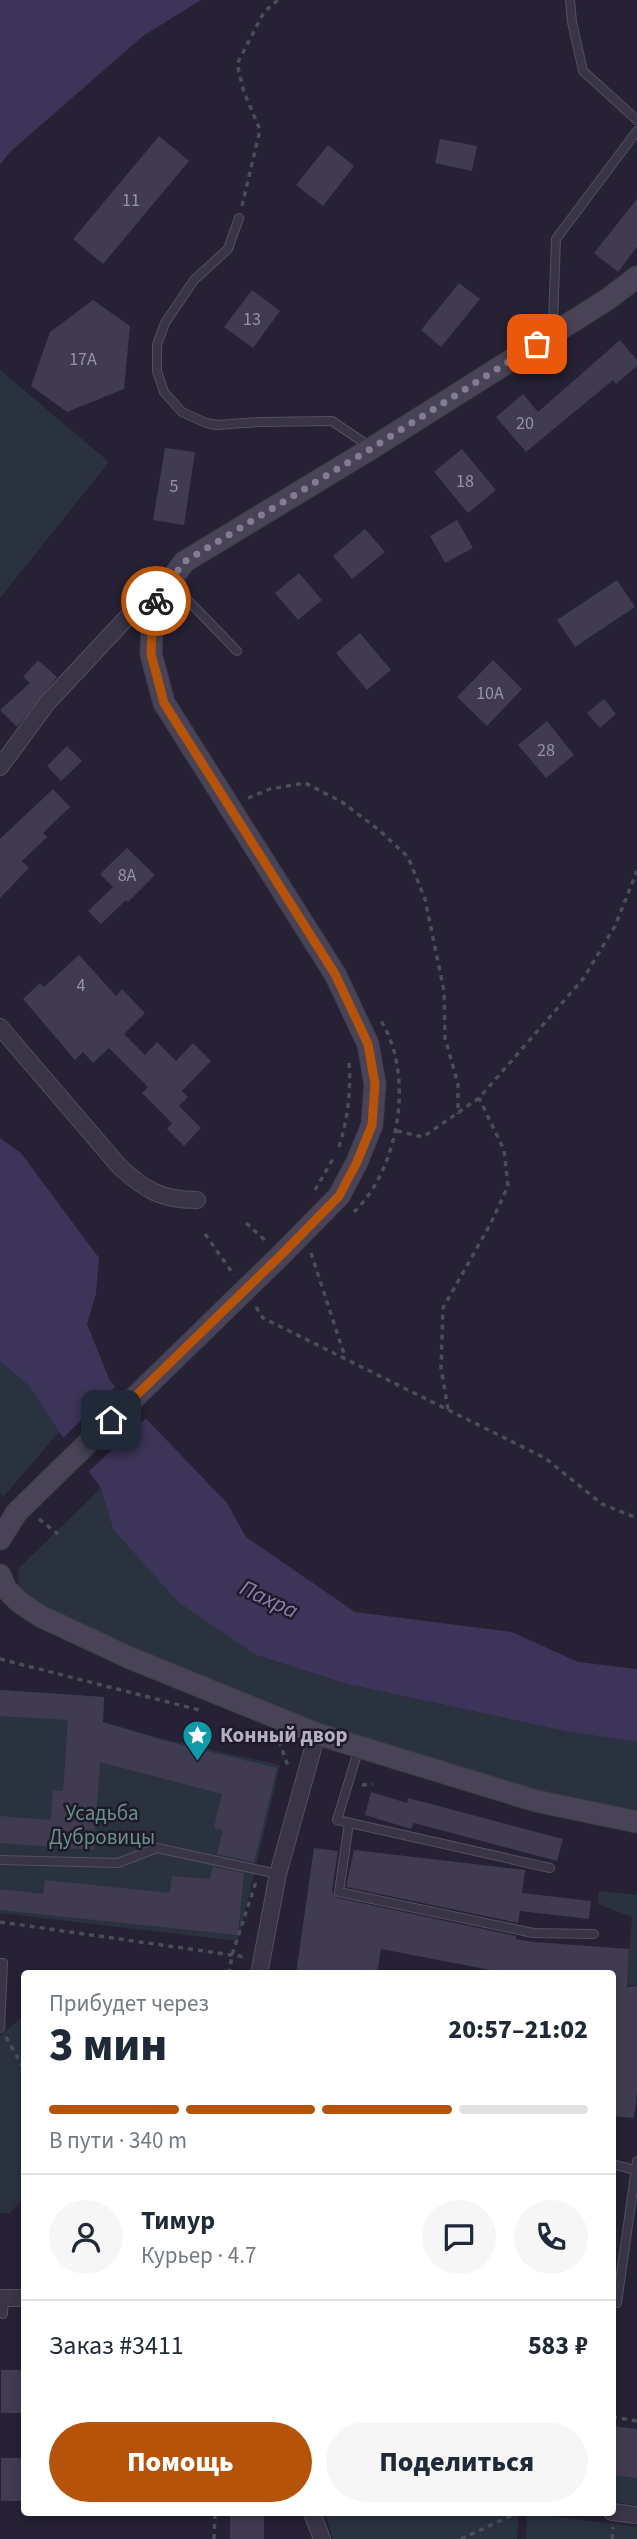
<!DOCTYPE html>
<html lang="ru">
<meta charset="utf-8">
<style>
body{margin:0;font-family:"Source Sans 3",sans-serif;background:#f6f6f7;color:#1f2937;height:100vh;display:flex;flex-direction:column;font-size:26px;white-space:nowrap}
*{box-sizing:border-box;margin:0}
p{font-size:23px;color:#747a83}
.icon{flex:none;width:38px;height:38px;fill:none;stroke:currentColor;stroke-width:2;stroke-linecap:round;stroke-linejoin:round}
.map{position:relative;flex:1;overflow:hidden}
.details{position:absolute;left:21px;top:1970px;width:595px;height:546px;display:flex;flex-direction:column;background:#fff;border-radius:7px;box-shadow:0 4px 10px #0003}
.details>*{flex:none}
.pin{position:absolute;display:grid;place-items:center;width:60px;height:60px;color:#fff;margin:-30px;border-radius:14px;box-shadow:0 4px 10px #0006}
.courier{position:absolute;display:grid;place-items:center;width:70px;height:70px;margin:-35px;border:5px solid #b45309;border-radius:50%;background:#fff;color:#222;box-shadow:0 2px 9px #0007}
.head em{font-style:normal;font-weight:800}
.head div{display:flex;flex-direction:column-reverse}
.head{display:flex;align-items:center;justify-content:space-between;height:119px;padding:0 28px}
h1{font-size:46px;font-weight:800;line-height:52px}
.bar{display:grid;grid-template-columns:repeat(4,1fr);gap:10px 7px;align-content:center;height:84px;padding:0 28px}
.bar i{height:9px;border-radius:5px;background:#e0e1e3}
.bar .active{background:#b45309}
.bar p{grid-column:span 4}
.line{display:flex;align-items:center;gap:18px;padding:0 28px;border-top:2px solid #e0e1e3}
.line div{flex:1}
.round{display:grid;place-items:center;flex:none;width:74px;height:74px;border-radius:37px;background:#f6f6f7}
.button{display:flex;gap:14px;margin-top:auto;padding:14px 28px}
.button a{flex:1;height:80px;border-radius:42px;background:#b45309;color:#fff;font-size:28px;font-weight:800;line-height:80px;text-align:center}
.button a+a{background:#f6f6f7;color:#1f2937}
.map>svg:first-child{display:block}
</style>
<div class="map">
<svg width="637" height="2539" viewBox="0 0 637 2539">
<rect width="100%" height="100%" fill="#262135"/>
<path fill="#2a323f" d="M0,370l109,92 -109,136z
M0,1361l30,26 29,45 -56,65 -3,-4z
M101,1488l12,41 143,126 91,29 223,48 67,10v80l-201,-50 -417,-170 -1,-33z
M0,1690l104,7 -1,25 60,17 117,26 -42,176 -238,-28z
M599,1891l38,4v91l-10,-2 5,-67 -34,-13z
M24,1975v223l-14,15h-10v-177l23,-20 -1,-40z
M613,2426l24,3v76l-24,-3z
M325,2513h194l-2,26h-184z
M527,2513l110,14v12h-111z"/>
<path fill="#3d3459" d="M0,0h201l-58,36 -133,116 -10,13z
M0,1138l21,15 78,105 -3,36 -9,30 23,57 117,122 19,34 109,75 157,20 66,30 59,7v73l-67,-10 -223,-48 -91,-29 -78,-53 -65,-73 -12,-41 -42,-56 -29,-45 -30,-26z"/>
<path fill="#262135" d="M118,1384l31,31 -63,59 -25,-34z"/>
<path fill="#413b52" d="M159,136l30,25 -86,103 -30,-25z
M440,139l37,7 -5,25 -37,-8z
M328,145l26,21 -31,40 -27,-21z
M637,199v48l-19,25 -24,-19z
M459,283l21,16 -39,48 -20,-17z
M252,290l28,21 -27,37 -29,-21z
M93,300l37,26 -6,63 -57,23 -36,-26 19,-54z
M620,340l17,20v6l-21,18 -3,-4 -87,72 -30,-35 27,-23 15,18z
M165,448l30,4 -11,73 -31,-5z
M462,449l34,41 -28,23 -34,-41z
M457,520l16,28 -28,15 -15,-27z
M365,529l20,23 -33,27 -19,-23z
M299,573l23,27 -24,20 -23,-27z
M617,580l18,27 -60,40 -18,-27z
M360,633l31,37 -24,20 -31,-37z
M38,660l19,17 -40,50 -17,-17 30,-27 -7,-6z
M493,660l29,29 -35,37 -30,-29z
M604,699l12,15 -16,14 -13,-15z
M547,721l27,34 -28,23 -28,-33z
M67,746l15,15 -21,20 -14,-15z
M53,789l17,18 -27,26 4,4 -25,24 7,7 -29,30v-59z
M127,848l28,27 -27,27 -2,-2 -25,24 -13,-13 25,-24 -13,-13z
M79,955l37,41 6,-7 23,24 -21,21 21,21 12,-13 19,19 17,-18 18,18 -29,30 6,6 -9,9 22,22 -17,18 -17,-17 5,-6 -30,-30 6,-6 -39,-39 -16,15 -10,-11 -8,8 -52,-61 17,-16 4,4z
M0,1690l104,7 -1,25 59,18 115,28 -23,94 -37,-8 6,-24 -9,-2 8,-34 -122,-32 -6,88 -94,-7v-27l51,4 2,-30 10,1 5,-71 -68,-4z
M371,1792l36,11 1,-5 155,41 -6,22 -143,-38 -3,6 -46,-14z
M314,1848l24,3 -6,40 6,7 178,38v3l18,3 95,7 -2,38 10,-1v105l-3,27 -22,-2v-142h-101l-130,-25 -4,25h-81z
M354,1850l171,20 -3,23 69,8 -2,18 -69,-8 -2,12 -172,-36z
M213,1867l31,6 -6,62 -238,-25v-21l43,5 2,-14 125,13 2,-17 38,3z
M1,2370h23v43h-23z
M612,2426l25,3v49l-25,-3z
M1,2458h23v43h-23z
M230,2513h34v26h-34z"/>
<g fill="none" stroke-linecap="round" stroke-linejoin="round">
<defs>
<path id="service" d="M570,0l2,22 11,49 54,49
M239,218l-11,31 -34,31 -29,43 -8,22v26l7,21 18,20 24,11 11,2 43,-3 72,-1 37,25
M553,323l3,-84 81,-108
M172,584l65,67
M359,1748l-22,72 213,48
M349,1823l-10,69 194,41 61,1
M0,1860l118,3 39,-15 121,26
M0,1963h3l-3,65
M612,2164l23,6
M617,2303l20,-142
M3,2314l1,-16"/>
<path id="minor" d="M0,767l48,-65 85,-91 20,-6
M0,1027l119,139c26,24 42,34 78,34
M259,1974l19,-100 39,-140
M0,2298h24
M612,2512l25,3
M312,2513l10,26"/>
<path id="secondary" d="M281,1255l58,-59 18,-34 15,-37 3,-41 -7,-40 -33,-70 -171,-271 -13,-49 2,-49 31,-43 188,-114 236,-149 29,-22
M0,1539l17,-27
M0,1575l6,14 13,13 21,14 90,42 187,76 219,67 101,21"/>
</defs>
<use href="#service" stroke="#544f60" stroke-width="10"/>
<use href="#minor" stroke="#544f60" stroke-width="18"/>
<use href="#secondary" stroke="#3f3b4c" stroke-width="23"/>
<path stroke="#4a4d5c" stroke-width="3.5" stroke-dasharray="5 5" stroke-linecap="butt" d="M242,206l18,-76 -16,-38 -7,-28 27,-52 14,-12
M248,798l22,-9 35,-6 37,19 37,28 29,27 17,42 19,92 1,47 13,46v30
M397,1131l26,6 56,-39 104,-119 32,-53 22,-55
M339,1147c9,-29 12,-55 10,-85
M315,1190l19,-33
M354,1212c45,-43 61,-137 27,-191
M246,1223l20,18
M205,1234l29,41
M311,1253l34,104
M256,1307l7,11 282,140 57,46 35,14
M448,1409l-7,-41 2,-60 48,-85 17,-37 -4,-36 -25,-52
M39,1519l19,15
M0,1659l203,52
M279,1741l9,25
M362,1785l11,-1
M0,1922l246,35
M229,1974l3,-19 24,-73
M6,2037l18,32
M612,2417l25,4
M214,2539l1,-26
M461,2539l56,-26
M612,2539l1,-12"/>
<use href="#service" stroke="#393546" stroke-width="8"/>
<use href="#minor" stroke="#393546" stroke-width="16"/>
<use href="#secondary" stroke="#494358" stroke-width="21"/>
<defs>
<path id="secondary-bridge" d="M17,1512l264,-257"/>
</defs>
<use href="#secondary-bridge" stroke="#3f3b4c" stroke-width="23" stroke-linecap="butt"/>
<use href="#secondary-bridge" stroke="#494358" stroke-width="21"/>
</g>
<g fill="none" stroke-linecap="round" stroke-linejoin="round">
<path stroke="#827d91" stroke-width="7" stroke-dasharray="0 12.6" d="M156,601l28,-39 188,-114 165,-104"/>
<path stroke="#b45309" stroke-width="9" d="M111,1420l170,-165 58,-59 18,-34 15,-37 3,-41 -7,-40 -33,-70 -171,-271 -13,-49 2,-49 3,-4"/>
</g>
<defs>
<symbol id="sight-pin" viewBox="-11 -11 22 30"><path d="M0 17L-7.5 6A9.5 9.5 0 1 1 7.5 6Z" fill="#0f9aa8" stroke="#1e1a2a"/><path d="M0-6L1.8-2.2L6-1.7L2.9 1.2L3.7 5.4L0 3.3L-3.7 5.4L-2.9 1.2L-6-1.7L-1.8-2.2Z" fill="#fff"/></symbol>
</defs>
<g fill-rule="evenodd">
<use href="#sight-pin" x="180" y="1718" width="35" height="47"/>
</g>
<g text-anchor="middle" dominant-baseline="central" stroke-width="5" stroke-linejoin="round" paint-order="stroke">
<g font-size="18" fill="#9792a6">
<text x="131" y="200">11</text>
<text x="252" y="319">13</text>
<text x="83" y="359">17А</text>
<text x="525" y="423">20</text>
<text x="465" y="481">18</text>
<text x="174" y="486">5</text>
<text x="490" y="693">10А</text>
<text x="546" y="750">28</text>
<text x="127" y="875">8А</text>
<text x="81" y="985">4</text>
</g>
<g font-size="21" font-weight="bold" fill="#b4afc2" stroke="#1e1a2a" text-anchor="start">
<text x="220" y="1735">Конный двор</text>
</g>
<g font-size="21" fill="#69908c" stroke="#1e1a2a">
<text x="102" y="1813">Усадьба<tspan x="102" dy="24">Дубровицы</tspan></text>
</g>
<g font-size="23" font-style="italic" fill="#8b80ad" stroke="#1e1a2a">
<text transform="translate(269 1599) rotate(25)">Пахра</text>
</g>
</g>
</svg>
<div class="pin" style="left:537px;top:344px;background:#ea580c"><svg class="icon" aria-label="bag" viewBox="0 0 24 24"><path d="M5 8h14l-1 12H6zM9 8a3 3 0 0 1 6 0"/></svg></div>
<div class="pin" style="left:111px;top:1420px;background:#1f2937"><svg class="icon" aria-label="home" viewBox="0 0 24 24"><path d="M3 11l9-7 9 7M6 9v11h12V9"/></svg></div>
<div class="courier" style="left:156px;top:601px"><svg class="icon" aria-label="bike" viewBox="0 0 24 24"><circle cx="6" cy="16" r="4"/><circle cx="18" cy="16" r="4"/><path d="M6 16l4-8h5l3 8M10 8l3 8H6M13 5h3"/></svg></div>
<section class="details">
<div class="head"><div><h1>3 мин</h1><p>Прибудет через</p></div><em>20:57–21:02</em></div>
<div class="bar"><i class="active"></i><i class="active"></i><i class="active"></i><i></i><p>В пути · 340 m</p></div>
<div class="line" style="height:126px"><a class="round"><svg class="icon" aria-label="person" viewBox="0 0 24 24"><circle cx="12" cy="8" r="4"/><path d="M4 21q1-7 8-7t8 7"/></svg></a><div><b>Тимур</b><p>Курьер · 4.7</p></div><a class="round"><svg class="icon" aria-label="chat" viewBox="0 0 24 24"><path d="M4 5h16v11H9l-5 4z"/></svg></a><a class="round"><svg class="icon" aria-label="phone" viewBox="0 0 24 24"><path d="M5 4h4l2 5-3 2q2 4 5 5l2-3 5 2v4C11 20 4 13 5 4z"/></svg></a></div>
<div class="line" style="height:91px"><div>Заказ #3411</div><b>583 ₽</b></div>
<div class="button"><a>Помощь</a><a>Поделиться</a></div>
</section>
</div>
